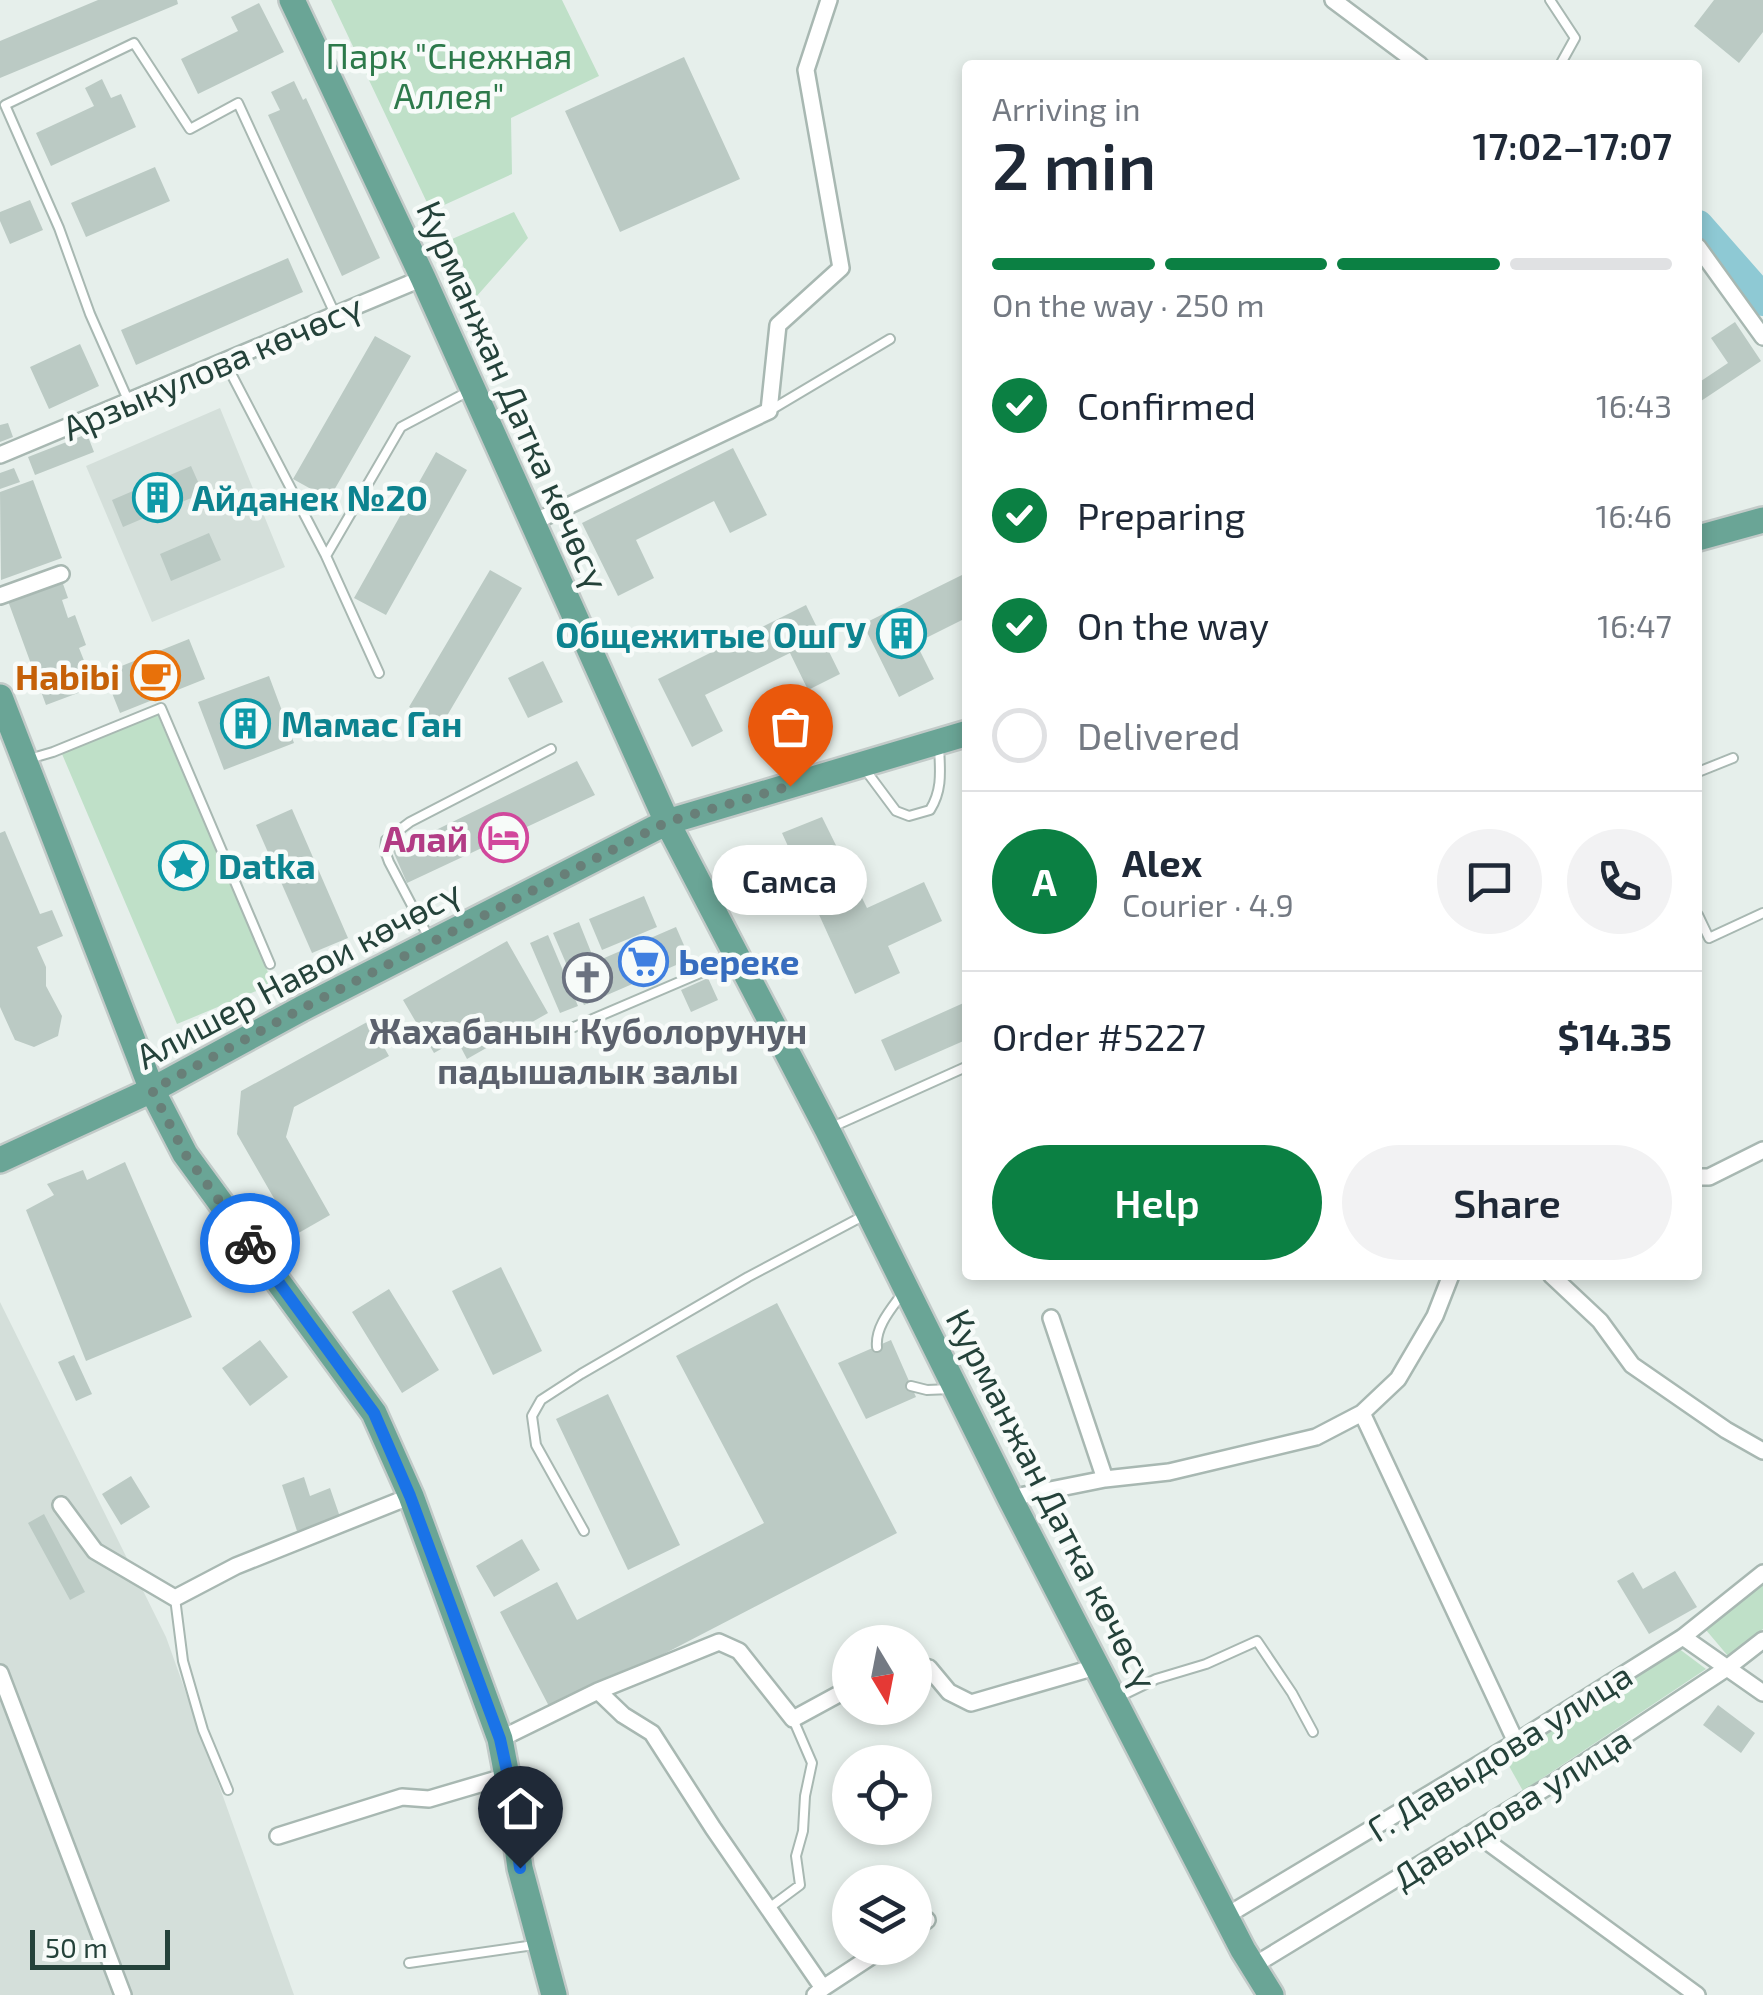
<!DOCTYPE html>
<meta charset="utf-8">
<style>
body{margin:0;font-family:"Exo 2",sans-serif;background:#f2f2f3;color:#1f2937;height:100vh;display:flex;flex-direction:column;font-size:38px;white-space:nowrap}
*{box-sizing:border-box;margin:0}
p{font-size:32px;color:#747a83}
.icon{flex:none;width:55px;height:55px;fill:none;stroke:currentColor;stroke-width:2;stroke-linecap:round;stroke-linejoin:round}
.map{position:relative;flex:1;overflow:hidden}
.panel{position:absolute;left:962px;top:60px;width:740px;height:1220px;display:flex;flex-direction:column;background:#fff;border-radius:10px;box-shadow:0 5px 15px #0003}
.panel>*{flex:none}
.needle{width:65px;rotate:170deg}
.tools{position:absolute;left:832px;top:1625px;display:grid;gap:20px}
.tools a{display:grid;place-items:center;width:100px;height:100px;border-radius:50%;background:#fff;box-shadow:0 5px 15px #0003;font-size:50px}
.scale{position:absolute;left:30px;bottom:25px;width:140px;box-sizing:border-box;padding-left:10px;border:5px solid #24423a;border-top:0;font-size:28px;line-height:35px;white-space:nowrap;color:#24423a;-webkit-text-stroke:8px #f7fbf9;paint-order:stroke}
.pin{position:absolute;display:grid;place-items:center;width:85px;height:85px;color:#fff;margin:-102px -42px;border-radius:50% 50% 50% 0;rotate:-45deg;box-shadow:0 0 10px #0007}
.pin .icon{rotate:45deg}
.courier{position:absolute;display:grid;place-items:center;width:100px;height:100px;margin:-50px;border:8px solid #1a73e8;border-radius:50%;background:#fff;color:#222;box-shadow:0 2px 12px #0007}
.bubble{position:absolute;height:70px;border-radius:35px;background:#fff;box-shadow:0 5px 15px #0003;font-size:32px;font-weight:600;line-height:70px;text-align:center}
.headline em{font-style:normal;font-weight:600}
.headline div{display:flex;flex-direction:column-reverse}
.headline{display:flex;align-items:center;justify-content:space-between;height:170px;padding:0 30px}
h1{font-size:65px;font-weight:600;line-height:75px}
.bar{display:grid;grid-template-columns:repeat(4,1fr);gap:15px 10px;align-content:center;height:120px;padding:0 30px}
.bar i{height:12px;border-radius:8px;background:#e0e1e3}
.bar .active{background:#0b8043}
.bar p{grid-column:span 4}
.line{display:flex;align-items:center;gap:25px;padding:0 30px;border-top:2px solid #e0e1e3}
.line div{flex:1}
.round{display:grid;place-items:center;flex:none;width:105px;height:105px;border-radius:52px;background:#f2f2f3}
ol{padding:0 30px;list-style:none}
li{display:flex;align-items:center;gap:30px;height:110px}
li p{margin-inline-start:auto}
li .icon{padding:10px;border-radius:50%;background:#0b8043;color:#fff;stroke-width:4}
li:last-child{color:#747a83}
li i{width:55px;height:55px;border:5px solid #e0e1e3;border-radius:50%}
.action{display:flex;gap:20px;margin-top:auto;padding:20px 30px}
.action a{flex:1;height:115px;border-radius:60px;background:#0b8043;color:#fff;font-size:40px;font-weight:600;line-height:115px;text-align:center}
.action a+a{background:#f2f2f3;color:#1f2937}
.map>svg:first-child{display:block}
</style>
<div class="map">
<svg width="1763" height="1995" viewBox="0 0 1763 1995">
<rect width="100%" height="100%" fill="#e6efeb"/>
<path fill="#d4dfda" d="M220,408l65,159 -133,55 -66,-156z
M0,1302l166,335 128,358h-294z"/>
<path fill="#bfe0c8" d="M331,0h231l37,76 -88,42 1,56 -81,37z
M514,212l14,26 -52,59 -24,-58z
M157,713l116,271 -96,40 -115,-270z
M1763,1583v46l-35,27 -22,-26z
M1678,1648l28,21 -183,122 -19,-34z"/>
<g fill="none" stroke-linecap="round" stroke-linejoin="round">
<path stroke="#8ec9d4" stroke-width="32" d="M1698,226l65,74"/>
</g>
<path fill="#bbcac4" d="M98,0h79l1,4 -178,74v-37z
M1714,0h49v32l-24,31 -45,-37z
M259,3l25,49 -86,42 -17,-35 57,-28 -7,-14z
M684,57l56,122 -120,53 -55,-121z
M102,79l9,19 10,-4 15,33 -85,39 -15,-33 58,-27 -9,-18z
M294,81l9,19 3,-2 74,160 -38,18 -74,-161 12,-5 -9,-18z
M155,167l15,34 -84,36 -15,-34z
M30,200l13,30 -33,14 -10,-23v-9z
M288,258l15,34 -167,73 -15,-35z
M1735,322l26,39 -63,42v-20l30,-20 -17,-25z
M375,336l36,20 -82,143 -36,-20z
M80,344l19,42 -50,23 -19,-42z
M8,423l5,14 -13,5v-17z
M87,434l7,18 -59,23 -7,-18z
M733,448l34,67 -37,18 -16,-32 -78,39 18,38 -36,18 -36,-73z
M436,452l31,18 -81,145 -32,-17z
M191,466l12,27 -80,34 -11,-27z
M14,468l6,14 -20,7v-16z
M33,480l29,78 -61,22 -1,-88z
M209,533l12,27 -50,21 -11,-27z
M490,570l32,18 -81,138 -32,-19z
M968,572v45l-52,26 18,36 -35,18 -36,-73z
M62,581l6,17 -6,2 6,18 7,-3 11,30 -7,3 6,15 9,1 8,20 -56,21 -38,-104z
M806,605l34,69 -32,16 -18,-37 -85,42 18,36 -31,16 -34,-68z
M189,639l16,40 -85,34 -16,-40z
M543,661l20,41 -35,16 -20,-40z
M269,676l25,67 -70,27 -26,-68z
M577,761l18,34 -188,88 -14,-32z
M292,809l56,129 -36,15 -56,-128z
M822,817l45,91 57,-26 18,39 -54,25 12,27 -45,21 -73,-161z
M5,831l35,83 12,-4 11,26 -26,11 9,20v19l16,30 -4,20 -24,11 -19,-7 -15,-33v-174z
M644,896l13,31 -55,23 -13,-31z
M579,922l16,40 81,-35 14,32 -106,46 -31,-72z
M548,935l30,71 -18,7 -30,-70z
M507,941l41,72 -81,46 -10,-19 -23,13 -31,-53z
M708,978l10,22 -27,12 -10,-22z
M968,1001v38l-73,32 -14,-31z
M369,1021l20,35 -95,51 -8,30 44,78 -35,20 -58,-101 4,-43z
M125,1162l67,155 -106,44 -60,-151 28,-15 -7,-11 36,-14 4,10z
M501,1267l41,84 -49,24 -41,-84z
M389,1289l50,81 -37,23 -50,-81z
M777,1303l120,230 -345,179 -52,-100 57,-30 20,38 187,-97 -88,-167z
M260,1340l28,37 -38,29 -28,-38z
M891,1340l25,57 -50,22 -28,-56z
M74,1355l18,39 -16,7 -18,-39z
M608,1394l72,151 -52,25 -72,-151z
M131,1476l19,31 -29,18 -19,-31z
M304,1477l6,19 20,-8 10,29 -43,14 -15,-46z
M44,1514l41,78 -15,8 -42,-77z
M522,1539l18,31 -46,27 -18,-31z
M1675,1571l22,36 -48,27 -32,-53 16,-9 10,17z
M1718,1705l37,28 -14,20 -38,-28z"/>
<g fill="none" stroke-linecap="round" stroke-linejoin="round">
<defs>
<path id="lane" d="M1550,0l25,38 -15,27
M224,360l102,196 53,117
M128,400l-38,-86 -31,-86 -54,-123 129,-62 56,86 48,-26 97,211
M769,411l121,-72
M326,556l75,-129 68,-36
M29,759l24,-7 108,-44 109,256
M864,768l32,43 13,5 21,-6c13,-21 10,-40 9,-64
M1698,772l35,-14
M1698,915l11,23 54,-25
M429,938l-40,-76 -4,-11 1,-11 24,-18 141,-73
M574,1027l159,-68
M830,1128l138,-62
M877,1347c-2,-20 14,-38 25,-53
M911,1386l16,4 24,-1
M584,1531l-48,-86 -4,-29 9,-16 40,-26 167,-97 117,-62
M175,1598l8,63 20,69 25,60
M1119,1697l37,-18 50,-15 51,-23 35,52 21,39
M769,1908l31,-23 -4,-29 7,-25 2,-35 7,-33 -19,-44
M409,1963l125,-18"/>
<path id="street" d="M1333,0l87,65
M1698,247l65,90
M0,455l423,-177
M534,522l235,-111 9,-86 63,-57 -35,-198 23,-70
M0,596l61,-22
M1698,1177h11l54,-27
M1551,1275l49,46 32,44 94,65 37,21
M1051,1318l54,161
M1362,1413l154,329
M1010,1498l95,-19 64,-7 147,-35 46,-24 36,-34 37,-63 16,-41
M61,1505l34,46 80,47 61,-32 175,-70
M1683,1637l80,56
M915,1666l14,2 20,24 22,11 128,-37
M0,1673l123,322
M598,1691l25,24 29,18 61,95 110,160
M500,1739l98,-48 121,-49 20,9 54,68 57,-31
M1474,1832l223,163
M278,1836l124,-39 27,2 78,-23
M1226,1916l290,-174 167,-105 80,-64
M915,1927l12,-7
M1253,1966l299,-182 175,-116 36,-28
M815,1995l8,-7 61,-40"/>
<path id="primary" d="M292,0l131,278 244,544 160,307 183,369 233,452 28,45
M1698,538l65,-18
M0,697l152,393 33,64 189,259 37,83 89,243 7,37 13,92 34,127
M0,1160l152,-70 149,-81 366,-187 301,-89"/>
</defs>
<use href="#lane" stroke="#a8b8b2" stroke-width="12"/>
<use href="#street" stroke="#a8b8b2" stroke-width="20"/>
<use href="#primary" stroke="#c2cac8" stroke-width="30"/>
<use href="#lane" stroke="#fff" stroke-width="8"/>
<use href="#street" stroke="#fff" stroke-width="15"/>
<use href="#primary" stroke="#6aa596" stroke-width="25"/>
</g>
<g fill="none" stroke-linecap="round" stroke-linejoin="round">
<path stroke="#687f78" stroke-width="10" stroke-dasharray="0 18" d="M250,1243l-65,-89 -33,-64 149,-81 366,-187 123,-36"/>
<path stroke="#1a73e8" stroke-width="12" d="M250,1243l124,170 36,83 90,243 8,37 12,92"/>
</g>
<defs>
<symbol id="building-ring" viewBox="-11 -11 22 22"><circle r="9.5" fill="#f7fbf9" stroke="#0f9aa8" stroke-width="1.5"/><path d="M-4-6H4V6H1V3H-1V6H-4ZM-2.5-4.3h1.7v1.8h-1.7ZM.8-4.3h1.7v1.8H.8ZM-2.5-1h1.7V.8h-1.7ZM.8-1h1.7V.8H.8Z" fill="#0f9aa8"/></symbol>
<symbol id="cafe-ring" viewBox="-11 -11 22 22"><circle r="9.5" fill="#f7fbf9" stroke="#e8710a" stroke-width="1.5"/><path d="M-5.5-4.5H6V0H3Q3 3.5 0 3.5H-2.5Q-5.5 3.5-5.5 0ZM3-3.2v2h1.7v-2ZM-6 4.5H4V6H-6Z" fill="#e8710a"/></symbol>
<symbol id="hotel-ring" viewBox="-11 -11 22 22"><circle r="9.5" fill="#f7fbf9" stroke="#d1479c" stroke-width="1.5"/><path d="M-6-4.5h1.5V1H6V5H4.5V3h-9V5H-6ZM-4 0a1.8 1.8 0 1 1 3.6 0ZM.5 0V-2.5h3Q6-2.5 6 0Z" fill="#d1479c"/></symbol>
<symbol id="sight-ring" viewBox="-11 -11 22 22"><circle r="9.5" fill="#f7fbf9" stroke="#0f9aa8" stroke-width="1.5"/><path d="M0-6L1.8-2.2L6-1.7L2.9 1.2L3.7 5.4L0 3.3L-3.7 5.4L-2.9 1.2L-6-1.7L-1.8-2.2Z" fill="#0f9aa8"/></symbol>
<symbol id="supermarket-ring" viewBox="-11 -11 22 22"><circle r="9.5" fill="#f7fbf9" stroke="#3f7fe0" stroke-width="1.5"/><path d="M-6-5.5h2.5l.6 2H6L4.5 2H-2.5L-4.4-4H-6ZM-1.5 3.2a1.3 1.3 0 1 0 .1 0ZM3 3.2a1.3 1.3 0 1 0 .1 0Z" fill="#3f7fe0"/></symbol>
<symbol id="church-ring" viewBox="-11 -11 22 22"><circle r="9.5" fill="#f7fbf9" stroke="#6b7280" stroke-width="1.5"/><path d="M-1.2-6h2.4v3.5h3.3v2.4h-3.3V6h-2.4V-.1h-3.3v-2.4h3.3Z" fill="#6b7280"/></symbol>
</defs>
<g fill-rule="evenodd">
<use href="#building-ring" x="130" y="470" width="55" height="55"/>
<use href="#building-ring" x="874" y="606" width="55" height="55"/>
<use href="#cafe-ring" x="128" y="648" width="55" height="55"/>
<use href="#building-ring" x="218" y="696" width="55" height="55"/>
<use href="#hotel-ring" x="476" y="810" width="55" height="55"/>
<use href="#sight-ring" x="156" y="838" width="55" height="55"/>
<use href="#supermarket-ring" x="616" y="934" width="55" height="55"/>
<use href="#church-ring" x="560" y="950" width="55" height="55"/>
</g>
<g text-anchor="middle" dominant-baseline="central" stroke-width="9" stroke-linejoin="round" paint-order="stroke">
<g font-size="35" fill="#2d7a4b" stroke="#f7fbf9">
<text x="449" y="55">Парк "Снежная<tspan x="449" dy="40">Аллея"</tspan></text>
</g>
<g font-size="35" fill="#24423a" stroke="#f7fbf9">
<text transform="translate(212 366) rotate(-23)">Арзыкулова көчөсү</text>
<text transform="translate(514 395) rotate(66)">Курманжан Датка көчөсү</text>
<text transform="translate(298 973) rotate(-28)">Алишер Навои көчөсү</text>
<text transform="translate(1053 1499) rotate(63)">Курманжан Датка көчөсү</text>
<text transform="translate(1499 1751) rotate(-32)">Г. Давыдова улица</text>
<text transform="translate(1511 1807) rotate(-32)">Давыдова улица</text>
</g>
<g font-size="35" font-weight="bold" fill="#0d838f" stroke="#f7fbf9" text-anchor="start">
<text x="192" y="497">Айданек №20</text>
<text x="866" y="634" text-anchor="end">Общежитые ОшГУ</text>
<text x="281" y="723">Мамас Ган</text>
<text x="218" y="865">Datka</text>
</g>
<g font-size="35" font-weight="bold" fill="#c56008" stroke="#f7fbf9" text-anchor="end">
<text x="120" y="676">Habibi</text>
</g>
<g font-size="35" font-weight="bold" fill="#b23c85" stroke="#f7fbf9" text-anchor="end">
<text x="468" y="838">Алай</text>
</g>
<g font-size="35" font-weight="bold" fill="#366cbe" stroke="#f7fbf9" text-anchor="start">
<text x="678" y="961">Ьереке</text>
</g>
<g font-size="35" font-weight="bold" fill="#5b616d" stroke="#f7fbf9">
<text x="588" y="1030">Жахабанын Куболорунун<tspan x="588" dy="40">падышалык залы</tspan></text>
</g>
</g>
</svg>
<div class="tools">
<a><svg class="needle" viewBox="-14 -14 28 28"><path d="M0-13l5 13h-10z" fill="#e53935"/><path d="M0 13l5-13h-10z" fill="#747a83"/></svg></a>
<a><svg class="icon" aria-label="locate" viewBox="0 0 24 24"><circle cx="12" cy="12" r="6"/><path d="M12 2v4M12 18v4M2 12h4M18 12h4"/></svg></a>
<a><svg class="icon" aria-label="layers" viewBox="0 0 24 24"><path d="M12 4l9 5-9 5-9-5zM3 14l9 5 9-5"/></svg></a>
</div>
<div class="scale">50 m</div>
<div class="pin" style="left:790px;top:786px;background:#ea580c"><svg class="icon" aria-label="bag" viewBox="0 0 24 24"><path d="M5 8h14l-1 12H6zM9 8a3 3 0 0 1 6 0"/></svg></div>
<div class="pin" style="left:520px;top:1868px;background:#1f2937"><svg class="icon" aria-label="home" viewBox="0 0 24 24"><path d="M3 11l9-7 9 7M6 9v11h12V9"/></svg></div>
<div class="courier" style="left:250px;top:1243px"><svg class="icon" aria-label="bike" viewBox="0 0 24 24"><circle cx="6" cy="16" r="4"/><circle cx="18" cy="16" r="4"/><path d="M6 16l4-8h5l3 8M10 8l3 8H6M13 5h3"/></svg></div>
<div class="bubble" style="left:712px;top:845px;width:155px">Самса</div>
<section class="panel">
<div class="headline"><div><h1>2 min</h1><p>Arriving in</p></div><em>17:02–17:07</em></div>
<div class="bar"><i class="active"></i><i class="active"></i><i class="active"></i><i></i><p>On the way · 250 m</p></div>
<ol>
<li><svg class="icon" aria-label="check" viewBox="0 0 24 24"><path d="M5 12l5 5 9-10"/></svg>Confirmed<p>16:43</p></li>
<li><svg class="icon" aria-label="check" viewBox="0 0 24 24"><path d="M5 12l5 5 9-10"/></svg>Preparing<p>16:46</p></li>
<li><svg class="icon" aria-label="check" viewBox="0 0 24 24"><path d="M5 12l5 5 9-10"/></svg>On the way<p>16:47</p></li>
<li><i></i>Delivered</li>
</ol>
<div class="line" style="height:180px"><b class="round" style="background:#0b8043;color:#fff">A</b><div><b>Alex</b><p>Courier · 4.9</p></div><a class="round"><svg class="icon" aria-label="chat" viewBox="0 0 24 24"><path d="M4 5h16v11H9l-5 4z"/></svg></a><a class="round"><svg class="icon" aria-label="phone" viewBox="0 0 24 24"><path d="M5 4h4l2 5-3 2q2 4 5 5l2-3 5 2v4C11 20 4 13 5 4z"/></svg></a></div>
<div class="line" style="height:130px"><div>Order #5227</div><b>$14.35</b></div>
<div class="action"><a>Help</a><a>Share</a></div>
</section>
</div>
